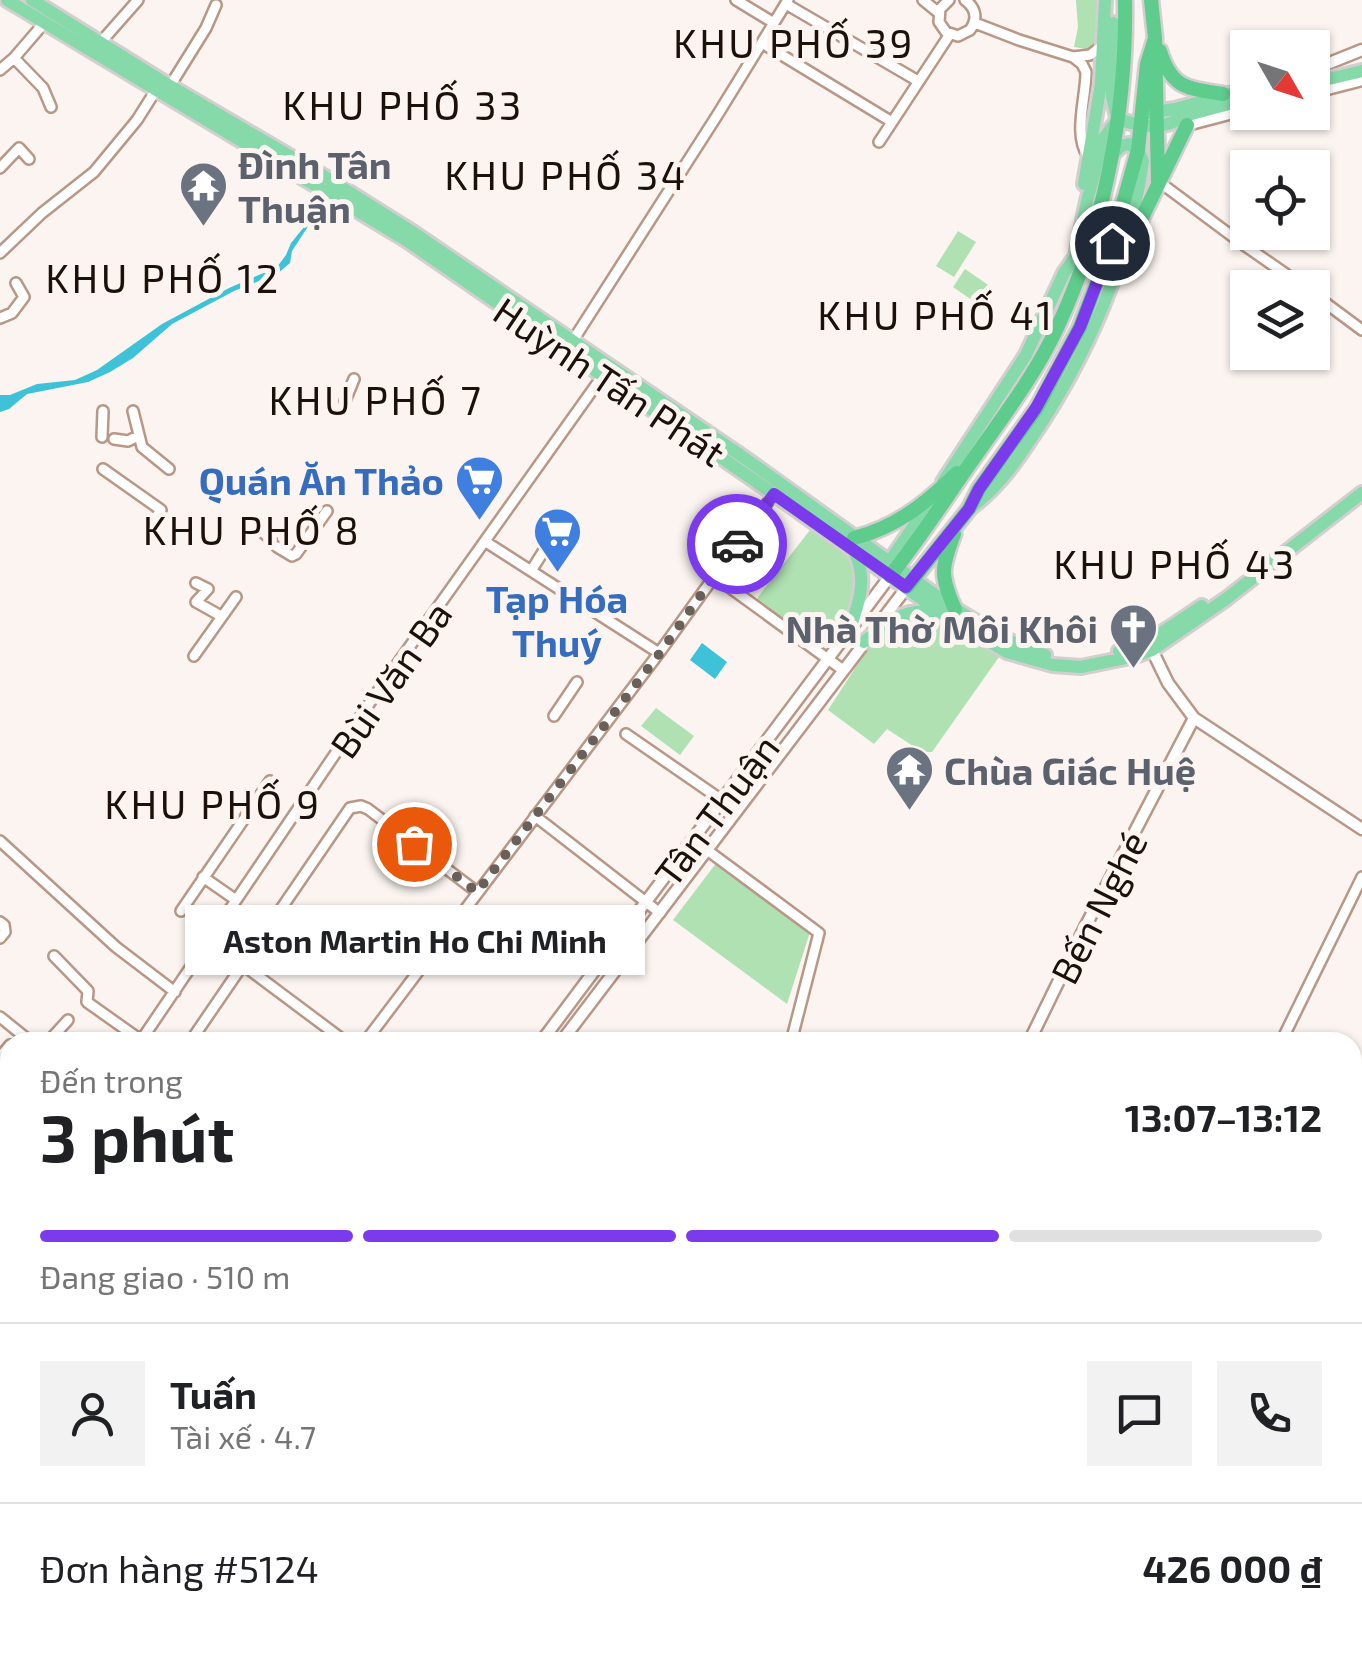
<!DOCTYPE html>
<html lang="vi">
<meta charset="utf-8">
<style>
body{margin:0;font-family:"Exo 2",sans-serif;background:#f2f2f2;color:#202124;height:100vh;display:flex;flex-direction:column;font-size:38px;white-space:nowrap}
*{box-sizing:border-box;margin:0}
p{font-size:32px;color:#757577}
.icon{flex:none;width:55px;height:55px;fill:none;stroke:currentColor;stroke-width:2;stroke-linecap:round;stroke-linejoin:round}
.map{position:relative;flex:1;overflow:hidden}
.drawer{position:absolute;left:0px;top:1032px;width:1362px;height:622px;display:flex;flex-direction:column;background:#fff;border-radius:30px 30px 0 0;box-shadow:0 2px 8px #0004}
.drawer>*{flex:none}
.needle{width:65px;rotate:129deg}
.fabs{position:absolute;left:1230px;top:30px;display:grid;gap:20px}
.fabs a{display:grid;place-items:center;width:100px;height:100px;border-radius:0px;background:#fff;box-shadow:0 2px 8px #0004;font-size:50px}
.pin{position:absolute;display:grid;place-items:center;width:85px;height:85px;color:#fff;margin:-42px;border:5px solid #fff;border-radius:50%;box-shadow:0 2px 10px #0007}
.courier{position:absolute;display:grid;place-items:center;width:100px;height:100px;margin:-50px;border:8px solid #7c3aed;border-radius:50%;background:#fff;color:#222;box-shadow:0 2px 12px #0007}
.bubble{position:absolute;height:70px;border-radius:0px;background:#fff;box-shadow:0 2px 8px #0004;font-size:32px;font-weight:700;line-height:70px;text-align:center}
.overview em{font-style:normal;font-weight:700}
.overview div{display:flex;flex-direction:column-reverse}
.overview{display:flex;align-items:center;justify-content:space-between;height:170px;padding:0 40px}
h1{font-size:65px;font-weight:700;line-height:75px}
.bar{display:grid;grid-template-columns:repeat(4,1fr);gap:15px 10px;align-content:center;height:120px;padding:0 40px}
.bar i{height:12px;border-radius:8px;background:#e0e0e0}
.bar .selected{background:#7c3aed}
.bar p{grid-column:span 4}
.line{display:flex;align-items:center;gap:25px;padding:0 40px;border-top:2px solid #e0e0e0}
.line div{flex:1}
.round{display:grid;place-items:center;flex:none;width:105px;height:105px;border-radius:0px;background:#f2f2f2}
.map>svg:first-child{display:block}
</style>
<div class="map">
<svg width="1362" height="1653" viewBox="0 0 1362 1653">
<rect width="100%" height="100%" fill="#fbf4f0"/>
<path fill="#afe1b3" d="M1076,0h23v51l-25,-4 4,-20z
M958,231l18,11 -22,35 -18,-11z
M965,269l32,22 -12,18 -32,-22z
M810,530l44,27 5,9 -6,36 -34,47 -63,-45 2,-7z
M916,614l27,5 56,38 -67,95h-10l-35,-23 -13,15 -46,-34 33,-51 22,-27z
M656,708l38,28 -14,19 -39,-29z
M717,862l93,70 -23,72 -114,-84z"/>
<path fill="#3dc2d7" d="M322,205l-30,46 -2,12 -13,11 -43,17 -62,33 -39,34 -23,14 -22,10 -61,12 -18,15 -9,3v-17h10l27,-11 38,-4 22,-10 65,-46 67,-36 48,-21 9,-12 5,-12z
M702,643l25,19 -12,17 -25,-19z
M1362,1296v357h-74l-1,-2 -22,2v-8h87v-327z"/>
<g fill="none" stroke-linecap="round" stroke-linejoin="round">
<defs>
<path id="minor" d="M736,0l38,23
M923,0l16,13
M949,0l-9,9 -1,13 7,10 12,4 12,-6c8,-11 6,-22 -5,-30
M786,4l132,77
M975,23l44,17 54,17 17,-2 13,-10
M101,42l37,-42
M762,43l130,79
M1073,57l9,7 4,8c0,26 -13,63 2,84
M14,58l29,30 8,19
M0,70l14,-12 31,-36
M170,86l36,-58 10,-23
M879,142l71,-108
M0,168l19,-20 10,11
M1158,181l86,64 62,43
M0,253l42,-40 52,-41 43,-52 19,-30
M1312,293l50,37
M0,318l12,-5 12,-16 -8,-14
M572,342l146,-228 70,-114
M345,401l9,-22
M133,411l9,36 27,22
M102,437l1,-26
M114,439l14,2 10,-5
M103,469l58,41 -12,17
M249,521l22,18
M486,542l173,111
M277,547l15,9 4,-2 31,-43
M531,571l32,-51
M714,576l129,94
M196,583l12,6 -12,13 25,14
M194,656l42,-59
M554,716l23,-34
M626,734l97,67
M535,816l125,97
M0,841l116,106 59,45
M707,850l112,83 -28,109
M203,877l33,23
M181,911l89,-130
M0,922l4,3 1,7 -5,6
M54,956l34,35 -1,11 55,39
M243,965l103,77
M0,1017l31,25
M48,1042l20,-22
M140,1042l233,-344 233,-327
M190,1042l160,-234 11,-2 7,3 109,83
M365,1042l294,-389 117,-162
M1281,1042l81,-165
M0,1057l10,-12
M0,1220l10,-10
M0,1534l10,-14
M390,1653l6,-8
M754,1653l3,-8
M1009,1653l2,-8"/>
<path id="tertiary" d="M1312,70l50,-20
M1312,93l50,-13
M1182,123l5,2 61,-16
M1152,650l16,33 26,35 168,111
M541,1042l349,-466
M561,1042l346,-455
M1029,1042l56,-115 109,-209
M83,1653l6,-8
M101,1653l6,-8
M776,1653l2,-8
M795,1653l3,-8"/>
<path id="primary" d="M7,0l399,240 368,254 169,120 64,38 46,13 28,2 54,-11 17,-6 74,-51 136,-106
M32,0l138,86 152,89 89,56 335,228 209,150 45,27 31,15 14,4
M1113,23l-1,73 5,21
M1312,83l50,-12
M1148,113l27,-4 73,-20
M1118,119c23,8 45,12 66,-3l64,-17
M1084,184l17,-100 4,-84
M943,482l83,-127 38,-82 12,-17 11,-55 17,-63 14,-19
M969,509c26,-19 44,-43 61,-69 57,-83 99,-180 113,-279l-5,-11 -9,-6 -8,2 -10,10
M890,561l42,-62
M849,632c9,-27 19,-51 6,-79
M864,642c22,-19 42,-36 72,-29
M1119,651c31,-7 57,-28 83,-45"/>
<path id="trunk" d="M1151,0l4,38 3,143
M1160,51c12,38 27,37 63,43
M1119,265l68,-140
M954,534c-13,34 -14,42 1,75
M854,538c43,-11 72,-35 103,-65
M890,576c32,-40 59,-83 89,-125 28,-40 57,-78 78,-123 47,-100 70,-217 68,-328
M907,587l62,-78 10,-20 58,-81 43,-81 32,-84 26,-93 9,-86 8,-26"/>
</defs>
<use href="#minor" stroke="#b99786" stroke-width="14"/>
<use href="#tertiary" stroke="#b99786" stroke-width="15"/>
<use href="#primary" stroke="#d2cfce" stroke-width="18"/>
<use href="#trunk" stroke="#d2cfce" stroke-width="19"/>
<use href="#minor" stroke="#fff" stroke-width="9"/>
<use href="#tertiary" stroke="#fff" stroke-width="10"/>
<use href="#primary" stroke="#86d9a9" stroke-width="12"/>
<use href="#trunk" stroke="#5ecc8c" stroke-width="14"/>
</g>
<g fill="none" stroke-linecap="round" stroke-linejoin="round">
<path stroke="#6a605a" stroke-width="10" stroke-dasharray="0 18" d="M414,844l63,48 183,-239 77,-109"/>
<path stroke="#7c3aed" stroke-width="12" d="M737,544l37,-50 132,93 63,-78 10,-20 57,-81 44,-81 32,-84"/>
</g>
<defs>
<symbol id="temple-pin" viewBox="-11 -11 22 30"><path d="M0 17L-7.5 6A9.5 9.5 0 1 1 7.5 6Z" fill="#6b7280" stroke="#fbf4f0"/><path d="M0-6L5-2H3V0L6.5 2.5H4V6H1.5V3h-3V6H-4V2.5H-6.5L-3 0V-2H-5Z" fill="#fff"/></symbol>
<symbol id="supermarket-pin" viewBox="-11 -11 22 30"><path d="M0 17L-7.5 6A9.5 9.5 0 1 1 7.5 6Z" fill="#3f7fe0" stroke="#fbf4f0"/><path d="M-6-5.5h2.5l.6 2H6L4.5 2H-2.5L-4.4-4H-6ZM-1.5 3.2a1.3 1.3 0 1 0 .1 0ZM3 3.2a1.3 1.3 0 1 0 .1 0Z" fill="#fff"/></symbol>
<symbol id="church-pin" viewBox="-11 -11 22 30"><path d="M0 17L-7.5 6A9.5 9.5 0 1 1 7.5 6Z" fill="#6b7280" stroke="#fbf4f0"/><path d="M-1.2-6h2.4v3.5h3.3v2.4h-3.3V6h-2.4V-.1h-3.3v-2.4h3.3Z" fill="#fff"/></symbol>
</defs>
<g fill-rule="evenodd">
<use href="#temple-pin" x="176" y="158" width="55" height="75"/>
<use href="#supermarket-pin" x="452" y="452" width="55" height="75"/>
<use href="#supermarket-pin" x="530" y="504" width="55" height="75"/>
<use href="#church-pin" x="1106" y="600" width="55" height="75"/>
<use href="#temple-pin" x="882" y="742" width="55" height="75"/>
</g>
<g text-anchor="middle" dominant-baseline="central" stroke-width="10" stroke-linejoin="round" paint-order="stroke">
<g font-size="38" font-weight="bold" fill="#5b616d" stroke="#fbf4f0" text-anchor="start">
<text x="238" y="164">Đình Tân<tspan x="238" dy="44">Thuận</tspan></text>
<text x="1098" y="628" text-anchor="end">Nhà Thờ Môi Khôi</text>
<text x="944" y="770">Chùa Giác Huệ</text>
</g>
<g font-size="38" fill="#1c100a" stroke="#fbf4f0">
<text transform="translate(610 381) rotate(34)">Huỳnh Tấn Phát</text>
<text transform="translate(390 679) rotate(-55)">Bùi Văn Ba</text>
<text transform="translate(716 810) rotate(-53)">Tân Thuận</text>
<text transform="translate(1098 907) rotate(-63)">Bến Nghé</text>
</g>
<g font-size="38" font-weight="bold" fill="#366cbe" stroke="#fbf4f0" text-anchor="end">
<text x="444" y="480">Quán Ăn Thảo</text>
<text x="557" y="598" text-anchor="middle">Tạp Hóa<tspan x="557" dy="44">Thuý</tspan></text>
</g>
<g font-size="40" letter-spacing="2.5" fill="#1c100a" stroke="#fbf4f0">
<text x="794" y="42">KHU PHỐ 39</text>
<text x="403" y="104">KHU PHỐ 33</text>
<text x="566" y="174">KHU PHỐ 34</text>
<text x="163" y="277">KHU PHỐ 12</text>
<text x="936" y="314">KHU PHỐ 41</text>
<text x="376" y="399">KHU PHỐ 7</text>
<text x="252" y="529">KHU PHỐ 8</text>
<text x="1175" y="563">KHU PHỐ 43</text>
<text x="213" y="803">KHU PHỐ 9</text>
</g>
</g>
</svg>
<div class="fabs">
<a><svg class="needle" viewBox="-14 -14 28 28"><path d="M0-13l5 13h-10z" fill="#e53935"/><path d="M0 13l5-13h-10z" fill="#757577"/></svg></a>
<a><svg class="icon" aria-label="locate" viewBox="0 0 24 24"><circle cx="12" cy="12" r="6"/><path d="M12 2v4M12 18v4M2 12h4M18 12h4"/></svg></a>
<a><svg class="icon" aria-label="layers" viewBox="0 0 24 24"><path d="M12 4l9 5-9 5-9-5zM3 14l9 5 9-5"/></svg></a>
</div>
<div class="pin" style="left:414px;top:844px;background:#ea580c"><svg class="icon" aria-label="bag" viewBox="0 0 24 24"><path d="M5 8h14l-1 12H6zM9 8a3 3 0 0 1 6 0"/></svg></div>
<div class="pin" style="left:1112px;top:243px;background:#1f2937"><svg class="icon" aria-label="home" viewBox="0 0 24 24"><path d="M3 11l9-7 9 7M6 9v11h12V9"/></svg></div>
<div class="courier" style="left:737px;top:544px"><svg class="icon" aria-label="car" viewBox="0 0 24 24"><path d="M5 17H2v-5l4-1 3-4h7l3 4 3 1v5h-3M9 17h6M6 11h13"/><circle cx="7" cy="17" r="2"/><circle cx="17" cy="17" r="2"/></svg></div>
<div class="bubble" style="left:185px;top:905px;width:460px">Aston Martin Ho Chi Minh</div>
<section class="drawer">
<div class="overview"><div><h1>3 phút</h1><p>Đến trong</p></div><em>13:07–13:12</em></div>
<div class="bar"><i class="selected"></i><i class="selected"></i><i class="selected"></i><i></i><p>Đang giao · 510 m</p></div>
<div class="line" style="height:180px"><a class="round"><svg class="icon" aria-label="person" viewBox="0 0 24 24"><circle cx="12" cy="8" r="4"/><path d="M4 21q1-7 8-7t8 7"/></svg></a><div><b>Tuấn</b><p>Tài xế · 4.7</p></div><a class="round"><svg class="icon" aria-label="chat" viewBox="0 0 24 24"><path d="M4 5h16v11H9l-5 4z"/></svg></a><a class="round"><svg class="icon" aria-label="phone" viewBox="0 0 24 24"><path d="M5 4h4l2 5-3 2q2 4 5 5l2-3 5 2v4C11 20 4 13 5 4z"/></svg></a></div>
<div class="line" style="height:130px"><div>Đơn hàng #5124</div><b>426 000 ₫</b></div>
</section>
</div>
